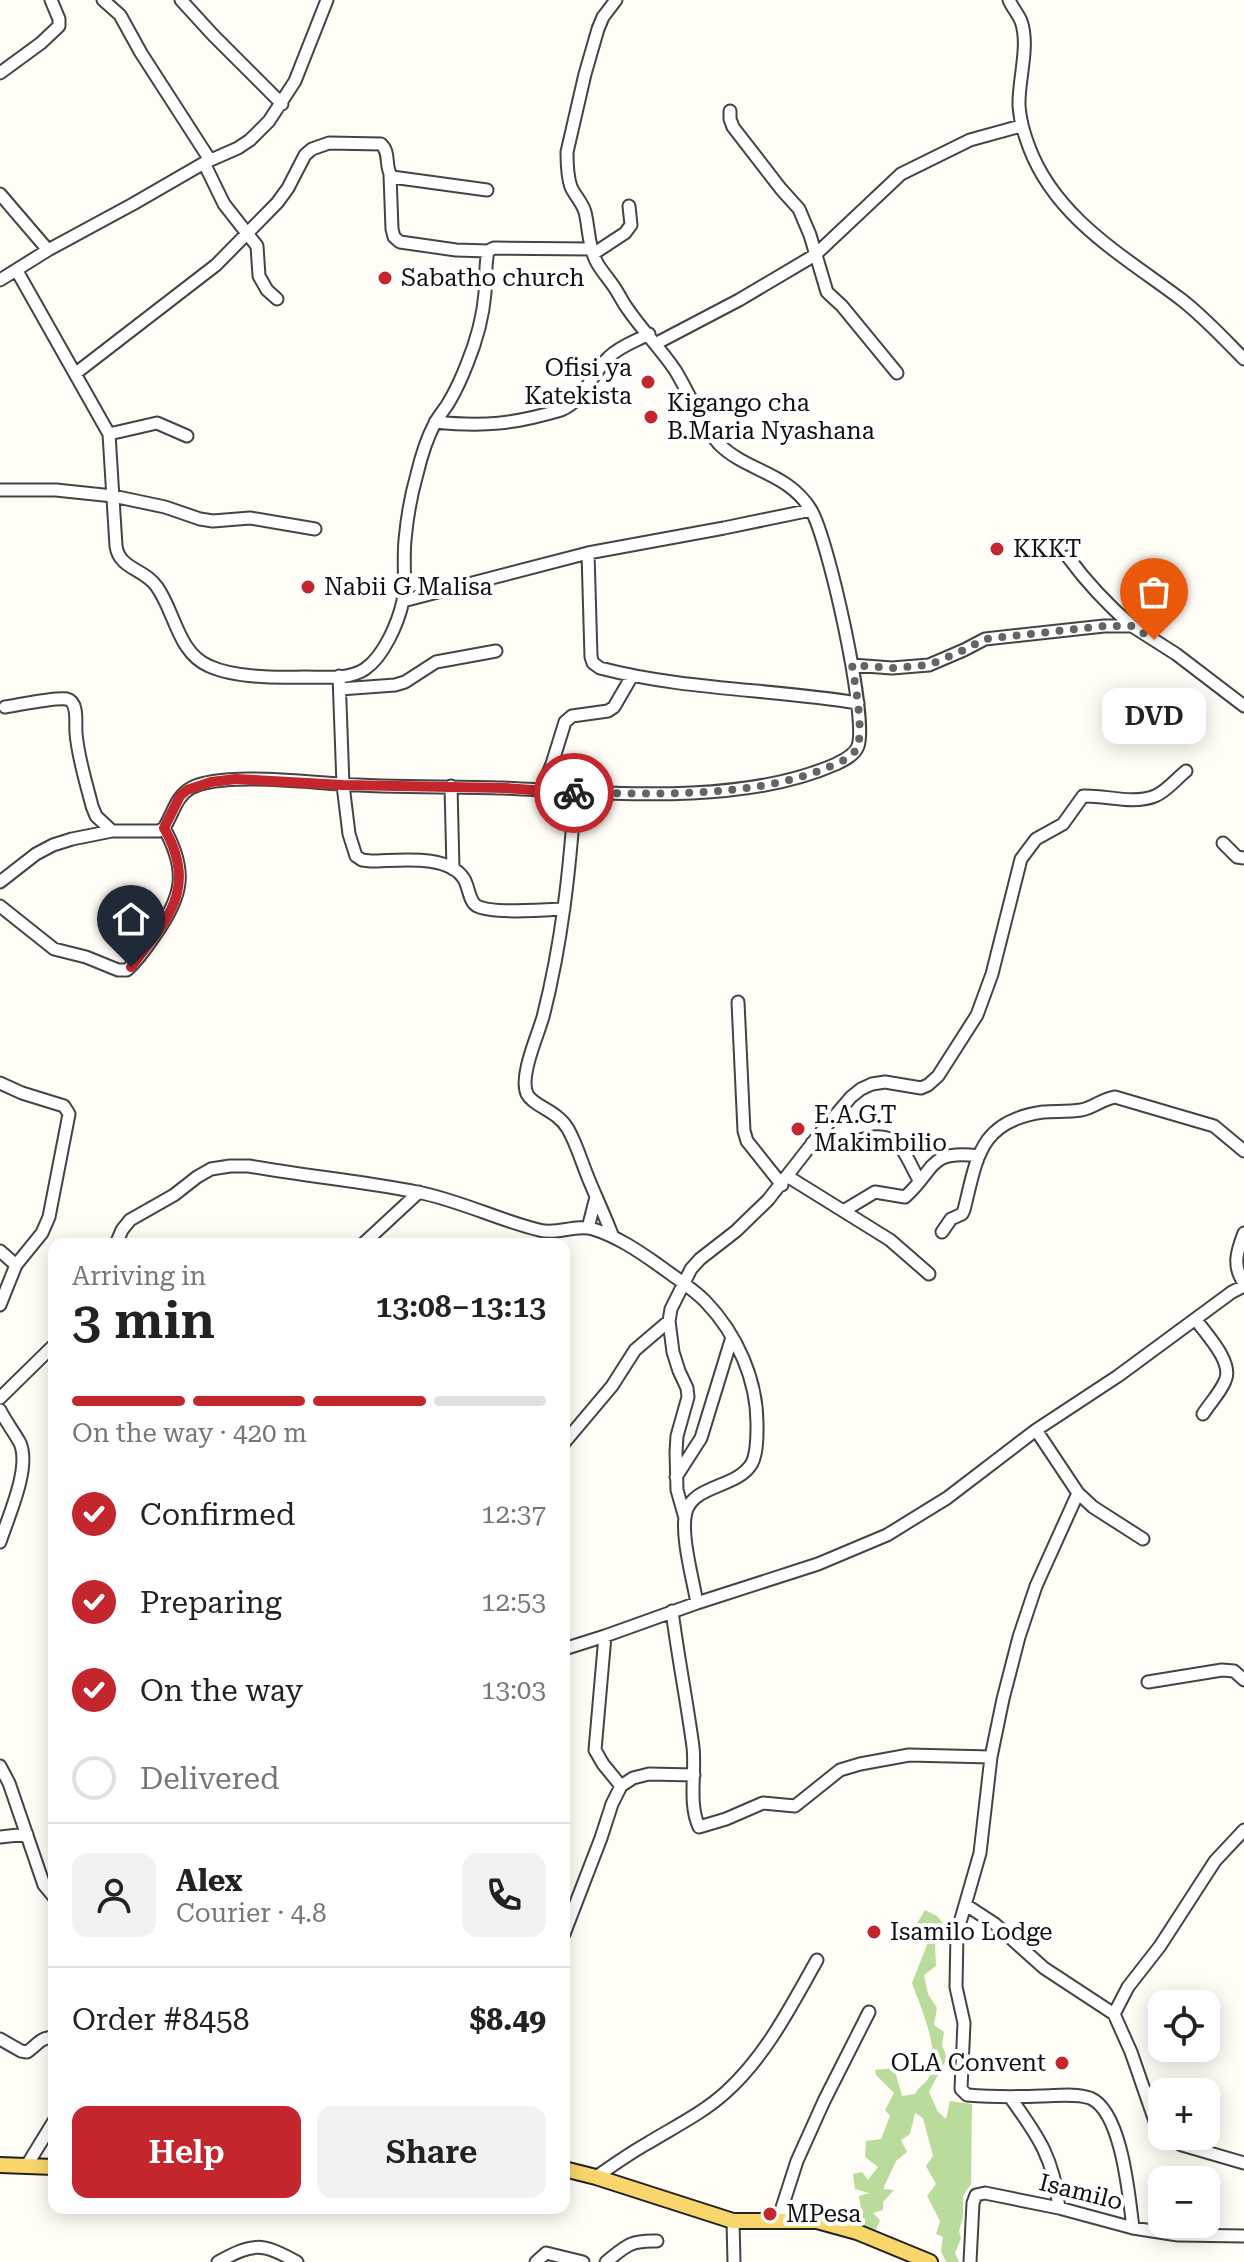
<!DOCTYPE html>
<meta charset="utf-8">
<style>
body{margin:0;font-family:"Roboto Serif",serif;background:#f2f2f2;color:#222;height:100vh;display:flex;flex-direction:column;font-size:30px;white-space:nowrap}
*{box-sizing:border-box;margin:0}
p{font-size:26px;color:#767676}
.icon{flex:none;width:44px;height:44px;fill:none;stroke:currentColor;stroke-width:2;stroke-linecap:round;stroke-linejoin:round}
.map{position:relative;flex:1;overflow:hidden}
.panel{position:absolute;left:48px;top:1238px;width:522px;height:976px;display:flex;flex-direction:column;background:#fff;border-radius:16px;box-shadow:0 4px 20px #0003}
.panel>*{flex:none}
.buttons{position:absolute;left:1148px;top:1990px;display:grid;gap:16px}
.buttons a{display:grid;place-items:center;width:72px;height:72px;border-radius:16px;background:#fff;box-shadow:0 4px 20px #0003;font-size:40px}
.pin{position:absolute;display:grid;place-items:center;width:68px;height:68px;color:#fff;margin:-82px -34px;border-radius:50% 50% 50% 0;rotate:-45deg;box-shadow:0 0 8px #0007}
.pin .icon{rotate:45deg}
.courier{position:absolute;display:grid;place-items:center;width:80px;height:80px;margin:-40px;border:6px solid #c4262e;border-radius:50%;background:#fff;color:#222;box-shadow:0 2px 10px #0007}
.bubble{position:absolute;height:56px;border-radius:16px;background:#fff;box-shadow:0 4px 20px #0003;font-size:26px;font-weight:600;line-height:56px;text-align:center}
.overview em{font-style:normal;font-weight:600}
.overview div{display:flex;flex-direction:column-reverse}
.overview{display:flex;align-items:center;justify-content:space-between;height:136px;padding:0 24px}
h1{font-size:52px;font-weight:600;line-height:60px}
.bar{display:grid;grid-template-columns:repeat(4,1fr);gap:12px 8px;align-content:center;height:96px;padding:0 24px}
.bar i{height:10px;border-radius:6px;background:#e0e0e0}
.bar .on{background:#c4262e}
.bar p{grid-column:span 4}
.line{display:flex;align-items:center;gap:20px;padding:0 24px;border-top:2px solid #e0e0e0}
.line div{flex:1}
.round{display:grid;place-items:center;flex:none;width:84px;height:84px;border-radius:16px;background:#f2f2f2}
ol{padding:0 24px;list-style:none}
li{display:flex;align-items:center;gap:24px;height:88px}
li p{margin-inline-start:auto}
li .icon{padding:8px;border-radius:50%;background:#c4262e;color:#fff;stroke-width:4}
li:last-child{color:#767676}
li i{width:44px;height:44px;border:4px solid #e0e0e0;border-radius:50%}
.cta{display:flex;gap:16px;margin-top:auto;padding:16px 24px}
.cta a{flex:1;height:92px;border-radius:16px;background:#c4262e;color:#fff;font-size:32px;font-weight:600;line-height:92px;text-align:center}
.cta a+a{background:#f2f2f2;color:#222}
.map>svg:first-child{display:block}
</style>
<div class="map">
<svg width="1244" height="2262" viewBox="0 0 1244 2262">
<rect width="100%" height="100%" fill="#fffdf5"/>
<path fill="#b9dc9c" d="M925,1910l12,6 9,11 -11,18 1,21 -12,9 4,19 9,14 -3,17 10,7 -2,13 5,13 -18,34 9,20 8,7 4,-18 22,3 -1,80 -8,12v21l-4,14 2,7 -6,15 4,9h-13l-5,-11 2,-14 -7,-3 4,-13 -13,-25 9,-12 -10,-18 7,-10 -10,-38 -8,-5 -5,21 -9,6 6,12 -11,9 -13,28 11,1 -11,12v8l-10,3 7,7 -6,14 -25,-11 1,-14h11l-2,-13 10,-3 -14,-4 -2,-15 9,-2 6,8 10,-13 -13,-10 1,-16 15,-2 9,-23 -5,-6 9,-17 -18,-18 -1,-5 19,-2 8,28 13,-2c3,-7 9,-9 13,-15 15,-24 -8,-73 -16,-96l17,-43 -13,-15z"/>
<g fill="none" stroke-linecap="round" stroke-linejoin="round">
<defs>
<path id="minor" d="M103,0l17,15 21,38 69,107
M181,0l32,35 69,69
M1009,0c3,7 9,14 12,21 9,25 -3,59 -2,85 1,14 5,28 10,41 27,72 95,109 153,153 23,18 42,39 62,59
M0,73l41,-30 18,-17v-7l-8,-19
M730,111v8l3,8 48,62 18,20 11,26 17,57 15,14 55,67
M204,163l20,41 33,42 2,30 8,14 10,9
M390,175l2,54 2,8 6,5 56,8 32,1
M0,194l48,56
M593,254l32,-21 6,-8 -2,-19
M17,271l92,163 7,112c3,23 29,23 41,41 18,25 21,66 52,79 26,12 68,12 96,11 19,0 44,3 60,-8 19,-13 33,-46 38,-68 3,-20 0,-41 2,-61 2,-22 6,-45 12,-66 4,-17 10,-36 18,-51 4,-8 10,-14 14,-21 7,-12 13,-25 18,-38 9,-22 16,-47 18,-71 1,-14 0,-28 3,-42l6,-3 97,1
M0,280l48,-30 85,-46 71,-41 34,-15 12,-8 19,-19 26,-40 32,-81
M657,343l82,-43 76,-45 86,-81 69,-34 51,-14
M76,373l140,-108 61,-62 11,-15 17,-33 7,-6 17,-6 52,1c10,9 3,23 11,33l95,13
M435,422c49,5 79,2 126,-12 24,-10 30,-36 48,-53 11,-11 27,-16 40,-23
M109,434l48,-11 30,13
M0,490h56l57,6 52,11 35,12 13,2 37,-3 65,11
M588,553l3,104 2,6 7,5c84,22 173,21 258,35
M1068,557c19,26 40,48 64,69
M403,601l185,-48 136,-25 87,-18
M852,665l40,3 37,-3 35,-15 21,-11 119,-13h28l44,28 68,52
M339,676l4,109 6,49 7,22 6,4 9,1c26,0 77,-8 93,18 5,8 5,23 13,27 15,8 68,4 87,3
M340,689l55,-4 10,-3 31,-20 60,-11
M5,707c14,-2 49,-10 62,-8 12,3 8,25 9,34 2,25 10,49 16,73l4,10 16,15
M451,786l2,83
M541,790l11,-26 13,-42 7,-6 36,-5 6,-4 18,-31
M575,793c-5,75 -13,150 -32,224 -5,18 -24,59 -16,77 7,13 30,16 41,35 8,14 13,31 19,46 8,20 18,41 26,62
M1223,843l14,14 7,1
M0,882l36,-28 17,-9 19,-6 40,-8h47l5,-3c9,-14 12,-32 27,-40 31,-16 113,-6 149,-4 55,4 110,2 164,4 103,5 238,18 332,-24 8,-4 19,-9 22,-18 10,-29 -30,-208 -47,-236 -23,-38 -64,-38 -92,-66 -19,-21 -29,-50 -44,-74 -15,-22 -33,-40 -48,-62 -4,-5 -7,-12 -11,-18 -6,-10 -15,-19 -20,-29 -8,-16 -7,-33 -11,-49 -3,-10 -10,-16 -14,-25 -4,-11 -4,-24 -4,-35l18,-78 13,-45 5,-12 13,-17
M0,906l54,43 32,8 32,13h9c11,-10 20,-23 28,-35 28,-39 33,-64 9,-107
M738,1002l6,129 3,10 35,44
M0,1083l22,10 42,13 5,8 -20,103 -7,16 -26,32 -16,40
M812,1143c9,0 18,2 26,2 18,-1 39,-16 57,-3 11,8 17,27 24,38
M787,1176l103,64 39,34
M845,1210l30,-18 30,5c31,-27 22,-48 74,-41
M588,1228l8,-31
M942,1232l9,-13 11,-5 2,-4c13,-52 15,-89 79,-98 12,-1 25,0 38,-2 12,-2 21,-11 34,-13l99,29 30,25
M1244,1233c-7,18 -12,33 0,50
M116,1244l6,-14 8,-10 44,-25 23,-18 14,-8 19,-3h19c56,10 113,15 168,26 42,8 81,28 122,38 18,5 36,-6 54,-1 23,7 44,21 64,35 16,12 34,23 48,37 32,33 53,80 52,126 0,11 0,26 -5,36 -14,25 -58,21 -66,49 -6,21 7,68 11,91
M363,1244l56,-52
M0,1251l16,14
M1196,1320c11,15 38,43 29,61 -5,12 -15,22 -22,33
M0,1398l54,-53
M0,1410c6,12 14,22 20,33 11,25 -12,74 -20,99
M1036,1430l42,63 15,14 50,32
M564,1443l48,-57 23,-36 34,-29
M676,1477l25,-39 31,-101
M1078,1493l-42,93 -17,51 -16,62 -12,58 -11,96 -23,80 -1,54 8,36 -3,66 6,6c25,2 49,2 74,1 15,0 34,-3 49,2 32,13 39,99 43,130
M685,1518l-8,-28 -1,-38 1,-16 11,-39 -1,-9 -8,-17 -6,-19 -4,-31 2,-12 20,-40 9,-10 36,-28 32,-31 54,-69 29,-34 10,-8 11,-5 13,-2 36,6 7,-3 10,-9 39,-61 15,-41 29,-115 15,-20 27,-15 20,-28c23,-1 49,9 72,0 12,-5 21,-17 31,-25
M672,1611c6,46 15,91 21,136 3,26 -5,56 6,80l27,-8 37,-16 32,3 45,-36 20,-6 49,-9 82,2
M605,1636l-10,114 8,14 18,22
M564,1649l41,-13 92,-33 121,-39 69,-29 60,-37 89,-68 82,-54 114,-84 12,-6
M1148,1682l74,-12 12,1 10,9
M0,1766l9,17 35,102 10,12
M0,1837l27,-3
M966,1905l29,19 49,44 70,46 17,38 25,72 6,9
M564,1934l37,-96 11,-34 9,-18 12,-8 16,-4 45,1
M1114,2014l14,-27 32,-41 55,-85 29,-31
M0,2039l21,12 6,1c10,-7 14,-15 27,-15
M1010,2097c28,39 44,61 49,111
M1165,2136l17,9 62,18
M27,2165l27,-44
M596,2177c17,-12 34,-24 52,-34 26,-16 55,-30 78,-51 40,-36 65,-86 91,-132
M778,2220l19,-59 27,-60 45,-89
M733,2221l1,41
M218,2262c35,-19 43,-20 79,0
M536,2262l10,-9 37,9
M606,2262c20,-16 24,-22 51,-21
M970,2262l3,-59 3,-8 9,-2 74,15 74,20 45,7 66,1"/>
<path id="major" d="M0,2165l54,2
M564,2169l32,8 137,44h84l40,11 73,30"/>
</defs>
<use href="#minor" stroke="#444" stroke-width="15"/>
<use href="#major" stroke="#222" stroke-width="18"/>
<use href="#minor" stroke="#fff" stroke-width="11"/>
<use href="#major" stroke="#f9d66b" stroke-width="14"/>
</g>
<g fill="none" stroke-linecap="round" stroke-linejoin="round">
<path stroke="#646461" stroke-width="8" stroke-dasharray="0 14.4" d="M574,793c83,0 172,6 250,-24 11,-5 25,-9 32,-19 9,-14 -1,-67 -4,-85l40,3 37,-3 35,-15 21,-11 119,-13h28l22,14"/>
<path stroke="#c4262e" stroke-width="10" d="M131,967c36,-48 68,-78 33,-139l16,-32 7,-6 24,-8 25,-3 107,6 162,3 69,5"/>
</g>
<g fill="#c4262e" stroke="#fff" stroke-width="3">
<circle cx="385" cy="278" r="8"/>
<circle cx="648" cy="382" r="8"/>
<circle cx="651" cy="417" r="8"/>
<circle cx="997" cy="549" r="8"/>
<circle cx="308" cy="587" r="8"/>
<circle cx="798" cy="1129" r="8"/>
<circle cx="874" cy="1932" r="8"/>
<circle cx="1062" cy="2063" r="8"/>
<circle cx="770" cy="2214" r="8"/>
</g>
<g text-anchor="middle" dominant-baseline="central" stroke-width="8" stroke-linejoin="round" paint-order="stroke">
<g font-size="24" fill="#111" stroke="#fff" text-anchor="start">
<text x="401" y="278">Sabatho church</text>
<text x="632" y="368" text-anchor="end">Ofisi ya<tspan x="632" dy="28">Katekista</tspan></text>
<text x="667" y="403">Kigango cha<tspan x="667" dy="28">B.Maria Nyashana</tspan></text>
<text x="1013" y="549">KKKT</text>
<text x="324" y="587">Nabii G Malisa</text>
<text x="814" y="1115">E.A.G.T<tspan x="814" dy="28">Makimbilio</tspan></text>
<text x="890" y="1932">Isamilo Lodge</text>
<text x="1046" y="2063" text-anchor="end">OLA Convent</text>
<text x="786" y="2214">MPesa</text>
</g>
<g font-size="24" fill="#111" stroke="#fff">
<text transform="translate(1081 2192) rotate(14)">Isamilo</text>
</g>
</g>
</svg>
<div class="buttons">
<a><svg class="icon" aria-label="locate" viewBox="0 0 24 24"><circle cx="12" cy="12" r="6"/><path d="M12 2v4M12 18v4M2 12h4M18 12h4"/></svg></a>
<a>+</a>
<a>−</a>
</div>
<div class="pin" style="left:1154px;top:640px;background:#ea580c"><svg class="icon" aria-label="bag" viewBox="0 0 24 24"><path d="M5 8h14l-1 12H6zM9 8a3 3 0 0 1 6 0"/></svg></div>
<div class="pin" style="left:131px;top:967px;background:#1f2937"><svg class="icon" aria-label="home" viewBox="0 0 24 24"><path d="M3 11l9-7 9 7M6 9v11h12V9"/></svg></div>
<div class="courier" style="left:574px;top:793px"><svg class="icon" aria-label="bike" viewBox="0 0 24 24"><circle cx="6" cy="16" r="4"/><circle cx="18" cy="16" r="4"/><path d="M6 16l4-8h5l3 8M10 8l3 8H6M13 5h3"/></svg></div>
<div class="bubble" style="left:1102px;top:688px;width:104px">DVD</div>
<section class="panel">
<div class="overview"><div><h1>3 min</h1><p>Arriving in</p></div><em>13:08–13:13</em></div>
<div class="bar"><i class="on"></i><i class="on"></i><i class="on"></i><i></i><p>On the way · 420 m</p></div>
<ol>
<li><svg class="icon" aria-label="check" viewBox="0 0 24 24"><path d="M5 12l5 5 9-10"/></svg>Confirmed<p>12:37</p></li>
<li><svg class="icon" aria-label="check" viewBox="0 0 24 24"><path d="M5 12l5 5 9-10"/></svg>Preparing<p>12:53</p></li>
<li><svg class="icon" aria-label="check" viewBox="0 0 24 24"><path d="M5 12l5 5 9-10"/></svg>On the way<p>13:03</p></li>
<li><i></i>Delivered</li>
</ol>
<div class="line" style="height:144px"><a class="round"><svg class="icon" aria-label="person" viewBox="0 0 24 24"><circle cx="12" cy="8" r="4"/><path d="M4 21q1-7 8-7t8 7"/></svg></a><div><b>Alex</b><p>Courier · 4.8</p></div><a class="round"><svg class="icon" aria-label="phone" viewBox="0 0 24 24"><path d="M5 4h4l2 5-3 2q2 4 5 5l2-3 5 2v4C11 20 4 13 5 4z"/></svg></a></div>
<div class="line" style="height:104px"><div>Order #8458</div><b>$8.49</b></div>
<div class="cta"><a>Help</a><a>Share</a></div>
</section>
</div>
